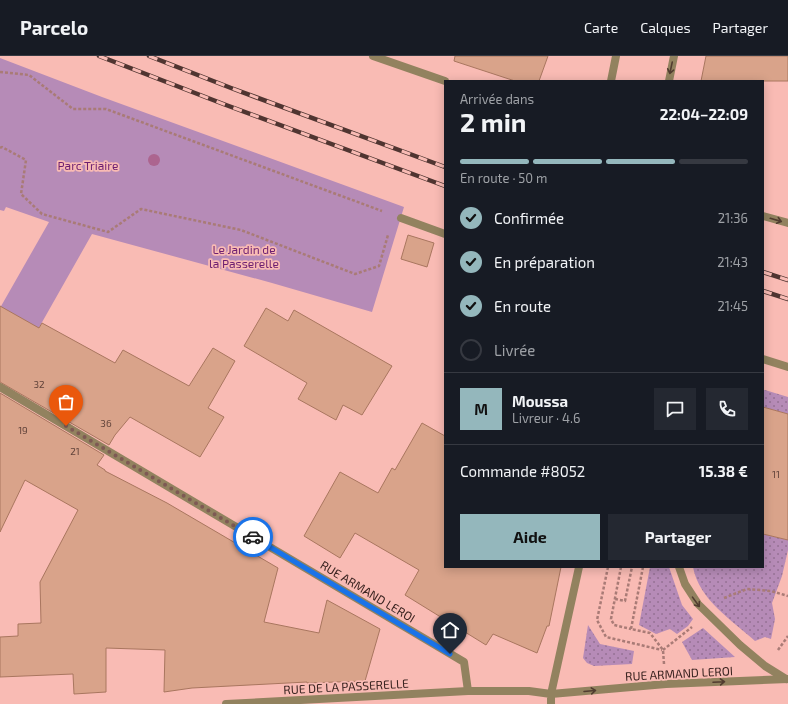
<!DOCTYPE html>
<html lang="fr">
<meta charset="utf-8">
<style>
body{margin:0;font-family:"Exo 2",sans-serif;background:#242831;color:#f1f3f6;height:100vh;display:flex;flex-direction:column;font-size:15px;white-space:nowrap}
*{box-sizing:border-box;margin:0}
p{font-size:13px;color:#9ea1a6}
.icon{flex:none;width:22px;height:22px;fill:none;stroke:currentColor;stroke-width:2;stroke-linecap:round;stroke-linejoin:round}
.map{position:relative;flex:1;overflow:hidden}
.drawer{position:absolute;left:444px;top:24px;width:320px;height:488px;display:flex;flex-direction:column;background:#171b24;border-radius:0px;box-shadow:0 2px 10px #0003}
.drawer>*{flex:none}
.pin{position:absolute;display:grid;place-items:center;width:34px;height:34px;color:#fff;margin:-41px -17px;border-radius:50% 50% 50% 0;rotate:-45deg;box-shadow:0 0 4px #0007}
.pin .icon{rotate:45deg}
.courier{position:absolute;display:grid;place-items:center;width:40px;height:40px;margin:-20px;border:3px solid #1a73e8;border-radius:50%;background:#fff;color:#222;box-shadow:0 1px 5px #0007}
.overview em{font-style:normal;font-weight:700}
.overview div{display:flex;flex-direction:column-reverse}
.overview{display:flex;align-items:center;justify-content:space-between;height:68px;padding:0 16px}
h1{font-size:26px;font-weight:700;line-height:30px}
.bar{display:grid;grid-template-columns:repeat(4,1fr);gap:6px 4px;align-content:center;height:48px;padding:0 16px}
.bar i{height:5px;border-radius:3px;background:#363941}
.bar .on{background:#94b7bc}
.bar p{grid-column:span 4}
.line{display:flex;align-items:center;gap:10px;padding:0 16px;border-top:1px solid #363941}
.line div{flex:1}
.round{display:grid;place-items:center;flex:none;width:42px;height:42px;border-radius:0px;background:#242831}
ol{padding:0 16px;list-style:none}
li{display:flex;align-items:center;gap:12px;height:44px}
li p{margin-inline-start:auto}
li .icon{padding:4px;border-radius:50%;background:#94b7bc;color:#111;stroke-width:4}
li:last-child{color:#9ea1a6}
li i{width:22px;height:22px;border:2px solid #363941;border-radius:50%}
.button{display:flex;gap:8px;margin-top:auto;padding:8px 16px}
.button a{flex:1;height:46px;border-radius:0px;background:#94b7bc;color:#111;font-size:16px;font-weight:700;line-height:46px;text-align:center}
.button a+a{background:#242831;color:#f1f3f6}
header{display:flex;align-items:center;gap:24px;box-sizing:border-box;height:56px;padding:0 20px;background:#171b24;border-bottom:1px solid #363941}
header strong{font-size:19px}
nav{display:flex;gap:22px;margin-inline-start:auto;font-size:14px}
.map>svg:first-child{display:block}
</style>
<header>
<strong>Parcelo</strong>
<nav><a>Carte</a><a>Calques</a><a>Partager</a></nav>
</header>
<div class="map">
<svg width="788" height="648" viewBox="0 0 788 648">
<defs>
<pattern id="grass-dots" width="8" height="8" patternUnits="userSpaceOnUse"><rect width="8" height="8" fill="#b68bb7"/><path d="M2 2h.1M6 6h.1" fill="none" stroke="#957194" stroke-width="1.8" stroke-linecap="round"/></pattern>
</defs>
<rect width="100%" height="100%" fill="#f9bbb4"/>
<path fill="url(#grass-dots)" d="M763,334h2l23,7v17l-25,-7z
M763,478l25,6v10l-6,26 -10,27 3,16 -4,20 -6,-2 -10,4c-23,-21 -56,-41 -62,-74h70z
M650,511h19l13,38 11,14 -5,7 -11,8 -7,-5 -14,5 -17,-9z
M588,569l12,19 34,7 -2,13 -38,2 -7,-3 -4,-5z
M703,572l32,29 -43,3 -10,-18z"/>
<path fill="#b68bb7" d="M0,2l102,39 302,110 -32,105 -100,-29 -180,-49 -77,136 -15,-62 49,-86 -43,-15 -2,4 -4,-1z"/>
<path fill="#d9a38a" stroke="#a9765f" d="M455,0h93l-9,25h-24l-61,-20z
M706,0h82v25h-87z
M408,179l26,8 -7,24 -26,-8z
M0,250l39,22 3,-5 73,40 8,-13 66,36 24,-38 22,13 -27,47 16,9 -24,40 -70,-40 -15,18 -6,10 -109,-63z
M266,252l22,13 6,-11 98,56 -30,49 -19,-10 -7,15 -38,-21 9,-16 -63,-37z
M0,337l104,62 -7,10 8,5v1l62,32 111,65 -14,54 55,11 8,-33 53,29 -15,52 -58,2v-1l-115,6 -28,4 1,-42 -59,-2v44l-32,2 -1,-20 -73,3v-40l18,-1v-12l23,-1 -1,-41 38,-72 -53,-30 -25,52z
M763,351l25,7v126l-25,-6z
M422,367l23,13v131h116l-12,59h-2l-10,27 -44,-19 -7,11 -81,-50 14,-25 -64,-37 -15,25 -36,-22 36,-64 38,21 14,-25 3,2z"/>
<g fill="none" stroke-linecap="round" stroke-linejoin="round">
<path stroke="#a97b76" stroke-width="2.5" stroke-dasharray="3 2" stroke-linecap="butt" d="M0,16l29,3 44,34h33l276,102
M0,92l2,-1 24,13 -5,34 21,20 66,18 33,-23 100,21 114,44 24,-8 9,-31
M608,511l-11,53 9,17 56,13
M621,511l-10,52 3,6 17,4
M643,511l-12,62 19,4 13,17 1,14
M724,542l23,-9 24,2 17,5
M615,543l10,2 7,-34
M663,594l29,-23
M778,594l10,-14"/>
<path stroke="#92825f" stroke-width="8" d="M373,0l72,25
M611,25l5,-25
M401,162l44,16
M679,511l6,17 13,20 42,41 25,21 21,13"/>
<path stroke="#92825f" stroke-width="8" d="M669,25l5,-25
M763,160l25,7
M763,303l25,8
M0,331l464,275 4,29
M226,648l242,-13h61l22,3 115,-10 122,-5
M551,648v-10l28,-127"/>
<defs>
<path id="rail" d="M99,0l127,49 219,81
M149,0l82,32 214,79
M763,216l25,8
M763,235l25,8"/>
</defs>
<use href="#rail" stroke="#503531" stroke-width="4.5"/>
<use href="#rail" stroke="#f9bbb4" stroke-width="3" stroke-dasharray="9" stroke-linecap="butt"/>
</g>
<circle fill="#ac658f" cx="154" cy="104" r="6"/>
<defs><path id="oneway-shaft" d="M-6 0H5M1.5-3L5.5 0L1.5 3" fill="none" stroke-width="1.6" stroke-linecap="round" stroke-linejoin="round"/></defs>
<g stroke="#513c30">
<use href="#oneway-shaft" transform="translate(671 12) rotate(102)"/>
<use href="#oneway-shaft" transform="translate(776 164) rotate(16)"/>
<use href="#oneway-shaft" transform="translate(696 546) rotate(54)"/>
<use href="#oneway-shaft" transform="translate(719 626) rotate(-3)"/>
<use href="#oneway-shaft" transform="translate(590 635) rotate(-5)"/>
</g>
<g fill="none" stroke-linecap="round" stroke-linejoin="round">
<path stroke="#7e5954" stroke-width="4" stroke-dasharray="0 7.2" d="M66,370l187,111"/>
<path stroke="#1a73e8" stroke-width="5" d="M253,481l197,117"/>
</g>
<g text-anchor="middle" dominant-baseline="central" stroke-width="3.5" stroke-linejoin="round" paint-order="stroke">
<g font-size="10" fill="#62443b">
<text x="39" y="328">32</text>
<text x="106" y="367">36</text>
<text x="23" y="374">19</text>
<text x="75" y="395">21</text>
<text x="776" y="418">11</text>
</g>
<g font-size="12" fill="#6d1f71" stroke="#f9bbb4">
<text x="88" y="109">Parc Triaire</text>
<text x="244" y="193">Le Jardin de<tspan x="244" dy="14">la Passerelle</tspan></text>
</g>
<g font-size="12" fill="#3b2421" stroke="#f9bbb4">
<text transform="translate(368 535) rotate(31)">RUE ARMAND LEROI</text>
<text transform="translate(679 617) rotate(-3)">RUE ARMAND LEROI</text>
<text transform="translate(346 630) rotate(-3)">RUE DE LA PASSERELLE</text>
</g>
</g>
</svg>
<div class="pin" style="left:66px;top:370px;background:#ea580c"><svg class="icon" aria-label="bag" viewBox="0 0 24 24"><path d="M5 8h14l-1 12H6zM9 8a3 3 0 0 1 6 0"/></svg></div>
<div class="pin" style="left:450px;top:598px;background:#1f2937"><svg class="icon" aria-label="home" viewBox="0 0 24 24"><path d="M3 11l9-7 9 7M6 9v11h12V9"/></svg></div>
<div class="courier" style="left:253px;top:481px"><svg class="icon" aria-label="car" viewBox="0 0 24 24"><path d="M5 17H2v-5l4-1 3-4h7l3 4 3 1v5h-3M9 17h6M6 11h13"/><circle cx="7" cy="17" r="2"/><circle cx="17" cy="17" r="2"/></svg></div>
<section class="drawer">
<div class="overview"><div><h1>2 min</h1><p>Arrivée dans</p></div><em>22:04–22:09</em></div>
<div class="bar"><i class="on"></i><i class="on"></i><i class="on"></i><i></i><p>En route · 50 m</p></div>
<ol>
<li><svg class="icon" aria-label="check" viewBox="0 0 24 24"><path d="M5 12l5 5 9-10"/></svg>Confirmée<p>21:36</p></li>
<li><svg class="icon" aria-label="check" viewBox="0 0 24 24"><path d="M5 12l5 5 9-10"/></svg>En préparation<p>21:43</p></li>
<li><svg class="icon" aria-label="check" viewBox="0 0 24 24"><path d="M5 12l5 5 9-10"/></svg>En route<p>21:45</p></li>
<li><i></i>Livrée</li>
</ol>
<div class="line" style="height:72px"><b class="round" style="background:#94b7bc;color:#111">M</b><div><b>Moussa</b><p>Livreur · 4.6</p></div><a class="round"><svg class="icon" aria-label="chat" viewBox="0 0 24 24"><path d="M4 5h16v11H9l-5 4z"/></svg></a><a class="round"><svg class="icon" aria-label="phone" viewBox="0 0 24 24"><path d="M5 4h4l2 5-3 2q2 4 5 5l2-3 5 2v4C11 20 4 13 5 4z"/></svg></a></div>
<div class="line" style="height:52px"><div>Commande #8052</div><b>15.38 €</b></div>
<div class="button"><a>Aide</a><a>Partager</a></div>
</section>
</div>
